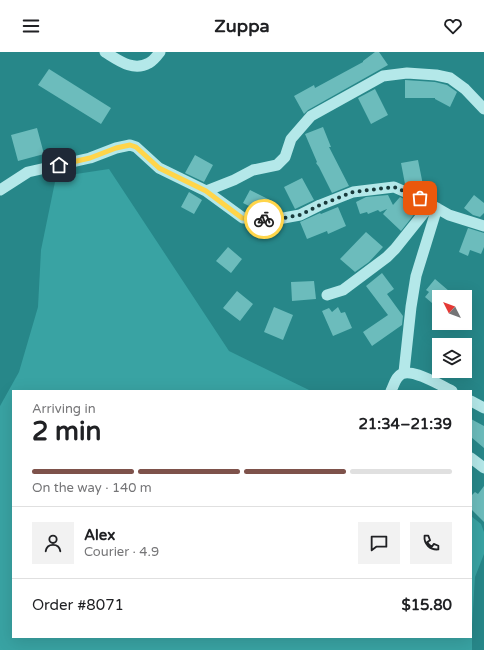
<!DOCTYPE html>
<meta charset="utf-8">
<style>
body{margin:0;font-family:"Varela Round",sans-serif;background:#f2f2f2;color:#202124;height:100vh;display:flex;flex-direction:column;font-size:15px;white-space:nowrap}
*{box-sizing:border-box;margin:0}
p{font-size:13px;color:#757577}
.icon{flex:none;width:22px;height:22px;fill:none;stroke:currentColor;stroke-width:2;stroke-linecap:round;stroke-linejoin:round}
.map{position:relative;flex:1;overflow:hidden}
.details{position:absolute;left:12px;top:338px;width:460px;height:248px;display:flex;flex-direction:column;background:#fff;border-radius:0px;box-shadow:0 4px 16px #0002}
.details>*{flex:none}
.needle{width:26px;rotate:312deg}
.tools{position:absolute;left:432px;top:238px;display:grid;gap:8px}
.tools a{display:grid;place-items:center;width:40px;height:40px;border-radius:0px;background:#fff;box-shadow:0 4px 16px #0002;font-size:20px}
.pin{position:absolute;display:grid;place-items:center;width:34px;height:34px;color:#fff;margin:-17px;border-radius:8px;box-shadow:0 2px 6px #0006}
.courier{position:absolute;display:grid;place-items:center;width:40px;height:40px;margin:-20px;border:3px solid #ffd54a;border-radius:50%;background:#fff;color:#222;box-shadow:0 1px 5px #0007}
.summary em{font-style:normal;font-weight:700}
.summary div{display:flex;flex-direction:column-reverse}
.summary{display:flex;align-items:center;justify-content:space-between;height:68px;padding:0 20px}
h1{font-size:26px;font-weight:700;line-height:30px}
.bar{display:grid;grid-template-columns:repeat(4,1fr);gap:6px 4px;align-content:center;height:48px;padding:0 20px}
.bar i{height:5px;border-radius:3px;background:#e0e0e0}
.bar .on{background:#7e524b}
.bar p{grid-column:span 4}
.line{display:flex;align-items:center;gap:10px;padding:0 20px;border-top:1px solid #e0e0e0}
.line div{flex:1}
.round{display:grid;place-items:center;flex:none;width:42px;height:42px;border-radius:0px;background:#f2f2f2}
header{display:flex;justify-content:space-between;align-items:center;height:52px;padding:0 20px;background:#fff;font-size:18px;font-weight:700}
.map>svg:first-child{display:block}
</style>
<header><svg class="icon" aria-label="menu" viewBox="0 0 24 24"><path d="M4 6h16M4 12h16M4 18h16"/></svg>Zuppa<svg class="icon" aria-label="heart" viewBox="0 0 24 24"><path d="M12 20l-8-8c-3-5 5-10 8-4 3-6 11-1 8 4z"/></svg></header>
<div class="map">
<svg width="484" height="598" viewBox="0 0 484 598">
<rect width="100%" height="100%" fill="#278789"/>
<path fill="#39a3a3" d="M109,117l120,182 80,39 8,1h-304v246h458v-121l10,8 3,8v22l-9,23 -3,48v25h-472v-244l19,-34 19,-65 3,-57 15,-73z"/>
<path fill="#6cbcbc" d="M375,0h4l9,13 -80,45 -4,4 -10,-18 20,-11 1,3 48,-26v-1z
M49,17l62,39 -10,16 -63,-39z
M405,28l30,2 12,3 10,7 -7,15 -15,-8v-1h-30z
M375,37l13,26 -17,9 -13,-26z
M323,75l8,20h-2l20,39 -17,7 -13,-26 -3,-4 1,-1 -12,-28z
M37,76l7,26 -26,7 -7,-26z
M195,103l18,10 -9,17 -19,-9z
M418,108l5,25 -11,2 -7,-3 -4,-21z
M302,126l12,22 -19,9 -11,-22z
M250,138l22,11 -6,11 -7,-1 -16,-8z
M189,140l13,8 -8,14 -13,-7z
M388,143l5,10 7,-8 6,3 8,7 2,5 -15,19 -18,-17 4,-5 -7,3 -2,-2 -10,4 -1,-2 -7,2 -4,-12 10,-5z
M474,143l10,8v10l-4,4 -7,-2 -9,-7z
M338,155l8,19 -18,8 -1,-3 -20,8 -7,-17 20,-9 1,1z
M468,176l16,5v14l-3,7 -11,-4 -2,6 -9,-4z
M366,180l17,15 -14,15 -14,10 -15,-13z
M228,195l14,12 -11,14 -15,-12z
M382,221l12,16 -7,5 16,22 -1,9 -30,21 -9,-14 25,-17 -22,-29z
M435,227l21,18h-17v12l-14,-12 4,-5 -3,-2z
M314,229l2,18 -24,2 -1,-19z
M237,239l16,13 -13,17 -17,-13z
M274,255l19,8 -10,25 -19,-8z
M338,255l3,6 4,-1 7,16 -19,8 -11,-25 7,-3 3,4z
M471,367l13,7v22l-13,-11z
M484,434v36l-13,-13v-13l4,-4 3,2z"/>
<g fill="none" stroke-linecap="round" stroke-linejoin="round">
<path stroke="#b4e8e9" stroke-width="11" d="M105,0c13,8 28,20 44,11 4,-2 8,-7 11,-11
M0,138l28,-18 62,-14 26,-10 14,-3 6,2 23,21 47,23 37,27 35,1 22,-4 20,-10 33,-13 41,-5 25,11 30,17 35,11
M206,139l28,-11 19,-10 24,-5 8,-8 6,-18 20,-23 72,-40 24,-3 29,2 14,3 15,11 19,20
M327,243l16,-5 44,-33 8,-8 36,-45
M404,320l7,-65 5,-31 21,-68
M391,339c2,-4 4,-11 7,-14 9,-13 43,9 54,14
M471,349l13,7
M471,406l13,10"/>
</g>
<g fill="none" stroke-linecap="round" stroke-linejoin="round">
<path stroke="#193a3b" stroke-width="4" stroke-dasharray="0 7.2" d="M264,167h14l22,-4 20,-10 33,-13 41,-5 26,11"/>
<path stroke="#ffd54a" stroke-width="5" d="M59,113l31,-7 26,-10 14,-3 6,2 23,21 47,23 36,27 22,1"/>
</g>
</svg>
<div class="tools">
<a><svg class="needle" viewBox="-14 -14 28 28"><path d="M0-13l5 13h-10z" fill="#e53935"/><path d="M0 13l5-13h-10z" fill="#757577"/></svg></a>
<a><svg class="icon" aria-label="layers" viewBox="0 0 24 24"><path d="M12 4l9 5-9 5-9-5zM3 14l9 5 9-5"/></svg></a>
</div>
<div class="pin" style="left:420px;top:146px;background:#ea580c"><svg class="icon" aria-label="bag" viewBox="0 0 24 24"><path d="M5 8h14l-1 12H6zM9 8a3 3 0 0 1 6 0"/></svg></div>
<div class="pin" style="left:59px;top:113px;background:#1f2937"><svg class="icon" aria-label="home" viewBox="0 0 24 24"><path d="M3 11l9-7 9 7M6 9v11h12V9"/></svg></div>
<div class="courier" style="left:264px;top:167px"><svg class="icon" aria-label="bike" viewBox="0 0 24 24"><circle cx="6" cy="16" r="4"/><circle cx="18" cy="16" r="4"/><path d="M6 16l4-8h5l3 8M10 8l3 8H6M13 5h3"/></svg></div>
<section class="details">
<div class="summary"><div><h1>2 min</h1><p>Arriving in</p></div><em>21:34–21:39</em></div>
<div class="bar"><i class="on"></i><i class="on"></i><i class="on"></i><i></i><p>On the way · 140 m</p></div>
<div class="line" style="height:72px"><a class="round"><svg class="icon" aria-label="person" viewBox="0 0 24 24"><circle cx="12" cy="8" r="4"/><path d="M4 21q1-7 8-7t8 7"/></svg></a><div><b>Alex</b><p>Courier · 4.9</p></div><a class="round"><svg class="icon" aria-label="chat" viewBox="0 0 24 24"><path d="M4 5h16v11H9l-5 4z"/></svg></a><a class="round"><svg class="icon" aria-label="phone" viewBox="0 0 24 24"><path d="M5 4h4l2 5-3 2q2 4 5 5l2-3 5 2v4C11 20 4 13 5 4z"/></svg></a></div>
<div class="line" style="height:52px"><div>Order #8071</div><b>$15.80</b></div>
</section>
</div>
